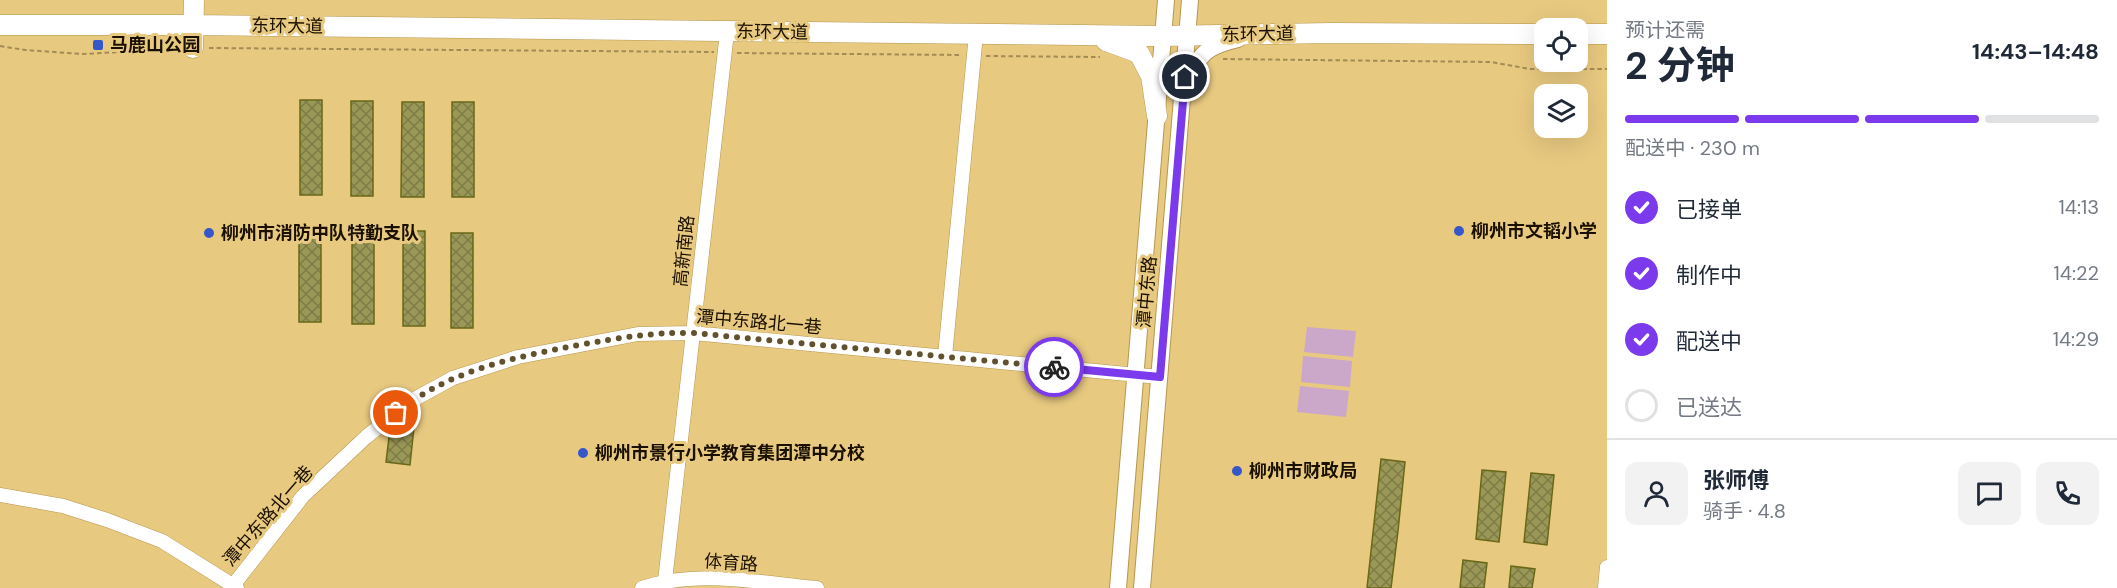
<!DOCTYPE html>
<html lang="zh">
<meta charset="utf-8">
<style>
body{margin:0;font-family:"DM Sans","Noto Sans SC",sans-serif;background:#f2f2f3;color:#1f2937;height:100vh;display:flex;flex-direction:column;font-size:22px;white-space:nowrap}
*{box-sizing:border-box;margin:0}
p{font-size:20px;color:#747a83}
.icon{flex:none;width:33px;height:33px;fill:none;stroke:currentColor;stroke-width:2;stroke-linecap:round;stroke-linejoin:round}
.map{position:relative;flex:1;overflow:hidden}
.panel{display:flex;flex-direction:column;background:#fff;width:510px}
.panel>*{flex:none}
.fabs{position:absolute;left:1534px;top:18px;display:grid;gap:12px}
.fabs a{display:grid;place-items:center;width:54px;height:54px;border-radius:12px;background:#fff;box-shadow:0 6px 24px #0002;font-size:30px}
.pin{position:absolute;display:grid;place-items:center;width:51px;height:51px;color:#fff;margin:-26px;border:3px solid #fff;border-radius:50%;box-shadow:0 2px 6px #0007}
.courier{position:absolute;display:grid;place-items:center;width:60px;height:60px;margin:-30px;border:4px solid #7c3aed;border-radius:50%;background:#fff;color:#222;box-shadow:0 2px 8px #0007}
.head em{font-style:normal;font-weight:700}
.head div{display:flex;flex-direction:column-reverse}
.head{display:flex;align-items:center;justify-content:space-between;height:102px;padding:0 18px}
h1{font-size:39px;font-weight:700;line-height:45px}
.bar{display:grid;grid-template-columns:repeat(4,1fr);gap:9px 6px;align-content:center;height:72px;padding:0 18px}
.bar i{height:8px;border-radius:4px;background:#e0e1e3}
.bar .on{background:#7c3aed}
.bar p{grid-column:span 4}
.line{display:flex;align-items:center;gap:15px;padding:0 18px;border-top:2px solid #e0e1e3}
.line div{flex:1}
.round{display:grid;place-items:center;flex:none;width:63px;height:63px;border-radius:12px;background:#f2f2f3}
ol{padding:0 18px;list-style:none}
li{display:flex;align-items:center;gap:18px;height:66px}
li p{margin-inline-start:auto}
li .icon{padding:6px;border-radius:50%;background:#7c3aed;color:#fff;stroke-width:4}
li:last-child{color:#747a83}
li i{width:33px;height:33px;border:3px solid #e0e1e3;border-radius:50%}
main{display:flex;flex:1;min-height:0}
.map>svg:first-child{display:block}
</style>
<main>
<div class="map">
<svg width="1607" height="588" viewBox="0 0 1607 588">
<defs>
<pattern id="building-cross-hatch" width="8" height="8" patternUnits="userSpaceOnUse" patternTransform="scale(1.5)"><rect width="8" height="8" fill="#9a9857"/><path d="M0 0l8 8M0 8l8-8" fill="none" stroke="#7d7b46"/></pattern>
</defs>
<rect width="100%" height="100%" fill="#e8c980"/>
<path fill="#cba7ca" d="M1307,327l49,4 -3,26 -49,-5z
M1303,356l49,5 -2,26 -49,-5z
M1300,386l49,5 -3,26 -49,-5z"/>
<path fill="url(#building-cross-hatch)" stroke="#6a6717" stroke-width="1.5" d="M300,100h22v95h-22z
M351,101h22v95h-22z
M402,102h22v95h-23z
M452,102h22v95h-22z
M299,227h22v95h-22z
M352,229h22v95h-22z
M403,231h22v95h-22z
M451,233h22v95h-22z
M395,425l19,2 -4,38 -24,-3 4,-33z
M1381,459l24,3 -7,69 -7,57h-24z
M1482,470l24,2 -7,70 -23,-3z
M1531,473l23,2 -7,70 -23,-3z
M1463,560l24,3 -3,25h-24z
M1511,566l24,3 -3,19h-23z"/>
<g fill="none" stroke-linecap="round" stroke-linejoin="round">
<defs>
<path id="minor" d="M945,356l31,-322
M0,495l63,11 44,14 55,21 75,47
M665,581l62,-549
M231,588l72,-92 63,-59 45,-36 42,-23 65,-21 120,-23 55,-1 466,44
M642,588c56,-19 118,-5 175,0
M1605,588l2,-21"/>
<path id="major" d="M1189,84c8,-31 19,-38 49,-45
M1118,588l48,-588
M1142,588l48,-588"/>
<path id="highway" d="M0,25h193l970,11 169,-3 213,1
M1578,34h29
M1106,41l33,12 12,23 6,40
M193,48l1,-48"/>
</defs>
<use href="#minor" stroke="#b5974f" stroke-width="15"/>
<use href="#major" stroke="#b5974f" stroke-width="18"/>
<use href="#highway" stroke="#b5974f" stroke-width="21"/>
<path stroke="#a38b55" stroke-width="2" stroke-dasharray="4.5 3" stroke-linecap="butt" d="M0,46l25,4 58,4 94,-5
M209,48l505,4
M737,53l225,2
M986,56l114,1
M1223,59l268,3 39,7h77"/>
<use href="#minor" stroke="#fff" stroke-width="14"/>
<use href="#major" stroke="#fff" stroke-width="16"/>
<use href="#highway" stroke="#fff" stroke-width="20"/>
</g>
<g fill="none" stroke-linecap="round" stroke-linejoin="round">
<path stroke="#61512d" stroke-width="6" stroke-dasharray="0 10.8" d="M396,413c51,-42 119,-56 183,-68 40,-7 73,-13 114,-12l361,34"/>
<path stroke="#7c3aed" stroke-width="8" d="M1054,367l106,10 25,-300"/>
</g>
<g fill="#3557c8" stroke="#e8c980" stroke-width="2">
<rect x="92" y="39" width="12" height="12" rx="3"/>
<circle cx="1459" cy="231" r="6"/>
<circle cx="209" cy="233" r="6"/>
<circle cx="583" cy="453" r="6"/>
<circle cx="1237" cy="471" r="6"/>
</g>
<g text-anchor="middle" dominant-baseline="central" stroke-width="6" stroke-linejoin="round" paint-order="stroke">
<g font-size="18" fill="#191000" stroke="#e8c980">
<text transform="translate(287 26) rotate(1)">东环大道</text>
<text transform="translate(772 32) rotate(1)">东环大道</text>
<text transform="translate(1258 34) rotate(-1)">东环大道</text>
<text transform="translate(684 251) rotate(-84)">高新南路</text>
<text transform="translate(1147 292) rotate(-85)">潭中东路</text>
<text transform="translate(759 322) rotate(5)">潭中东路北一巷</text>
<text transform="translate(268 516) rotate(-49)">潭中东路北一巷</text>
<text transform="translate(731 563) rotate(4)">体育路</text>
</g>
<g font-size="18" font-weight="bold" fill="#191000" stroke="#e8c980" text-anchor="start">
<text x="110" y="45">马鹿山公园</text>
<text x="1471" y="231">柳州市文韬小学</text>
<text x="221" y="233">柳州市消防中队特勤支队</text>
<text x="595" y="453">柳州市景行小学教育集团潭中分校</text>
<text x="1249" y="471">柳州市财政局</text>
</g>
</g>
</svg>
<div class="fabs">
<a><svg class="icon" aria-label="locate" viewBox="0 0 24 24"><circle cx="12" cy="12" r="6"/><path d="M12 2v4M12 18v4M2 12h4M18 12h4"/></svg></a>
<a><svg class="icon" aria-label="layers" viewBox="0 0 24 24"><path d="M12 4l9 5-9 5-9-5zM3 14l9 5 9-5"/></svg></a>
</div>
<div class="pin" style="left:396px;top:413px;background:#ea580c"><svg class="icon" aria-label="bag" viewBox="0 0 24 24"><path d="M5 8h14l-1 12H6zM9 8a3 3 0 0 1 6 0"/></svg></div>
<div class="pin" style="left:1185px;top:77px;background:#1f2937"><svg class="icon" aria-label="home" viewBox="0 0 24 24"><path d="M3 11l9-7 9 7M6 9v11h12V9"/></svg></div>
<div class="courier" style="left:1054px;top:367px"><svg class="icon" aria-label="bike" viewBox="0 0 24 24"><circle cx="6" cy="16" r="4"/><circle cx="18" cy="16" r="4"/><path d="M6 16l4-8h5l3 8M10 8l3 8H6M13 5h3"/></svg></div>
</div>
<section class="panel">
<div class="head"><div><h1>2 分钟</h1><p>预计还需</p></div><em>14:43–14:48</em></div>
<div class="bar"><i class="on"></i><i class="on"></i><i class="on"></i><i></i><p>配送中 · 230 m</p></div>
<ol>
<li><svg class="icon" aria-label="check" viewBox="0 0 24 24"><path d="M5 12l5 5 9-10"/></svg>已接单<p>14:13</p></li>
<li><svg class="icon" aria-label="check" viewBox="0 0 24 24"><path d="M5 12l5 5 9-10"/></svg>制作中<p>14:22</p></li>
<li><svg class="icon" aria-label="check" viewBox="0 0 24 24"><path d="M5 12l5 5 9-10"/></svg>配送中<p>14:29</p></li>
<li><i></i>已送达</li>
</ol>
<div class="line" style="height:108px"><a class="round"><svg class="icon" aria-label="person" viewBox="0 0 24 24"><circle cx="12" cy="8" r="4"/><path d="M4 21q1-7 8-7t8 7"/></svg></a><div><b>张师傅</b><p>骑手 · 4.8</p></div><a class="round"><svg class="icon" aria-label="chat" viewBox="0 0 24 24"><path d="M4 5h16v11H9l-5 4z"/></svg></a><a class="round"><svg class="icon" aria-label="phone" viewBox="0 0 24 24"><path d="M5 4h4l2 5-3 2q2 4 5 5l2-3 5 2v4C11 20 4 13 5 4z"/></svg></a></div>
</section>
</main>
